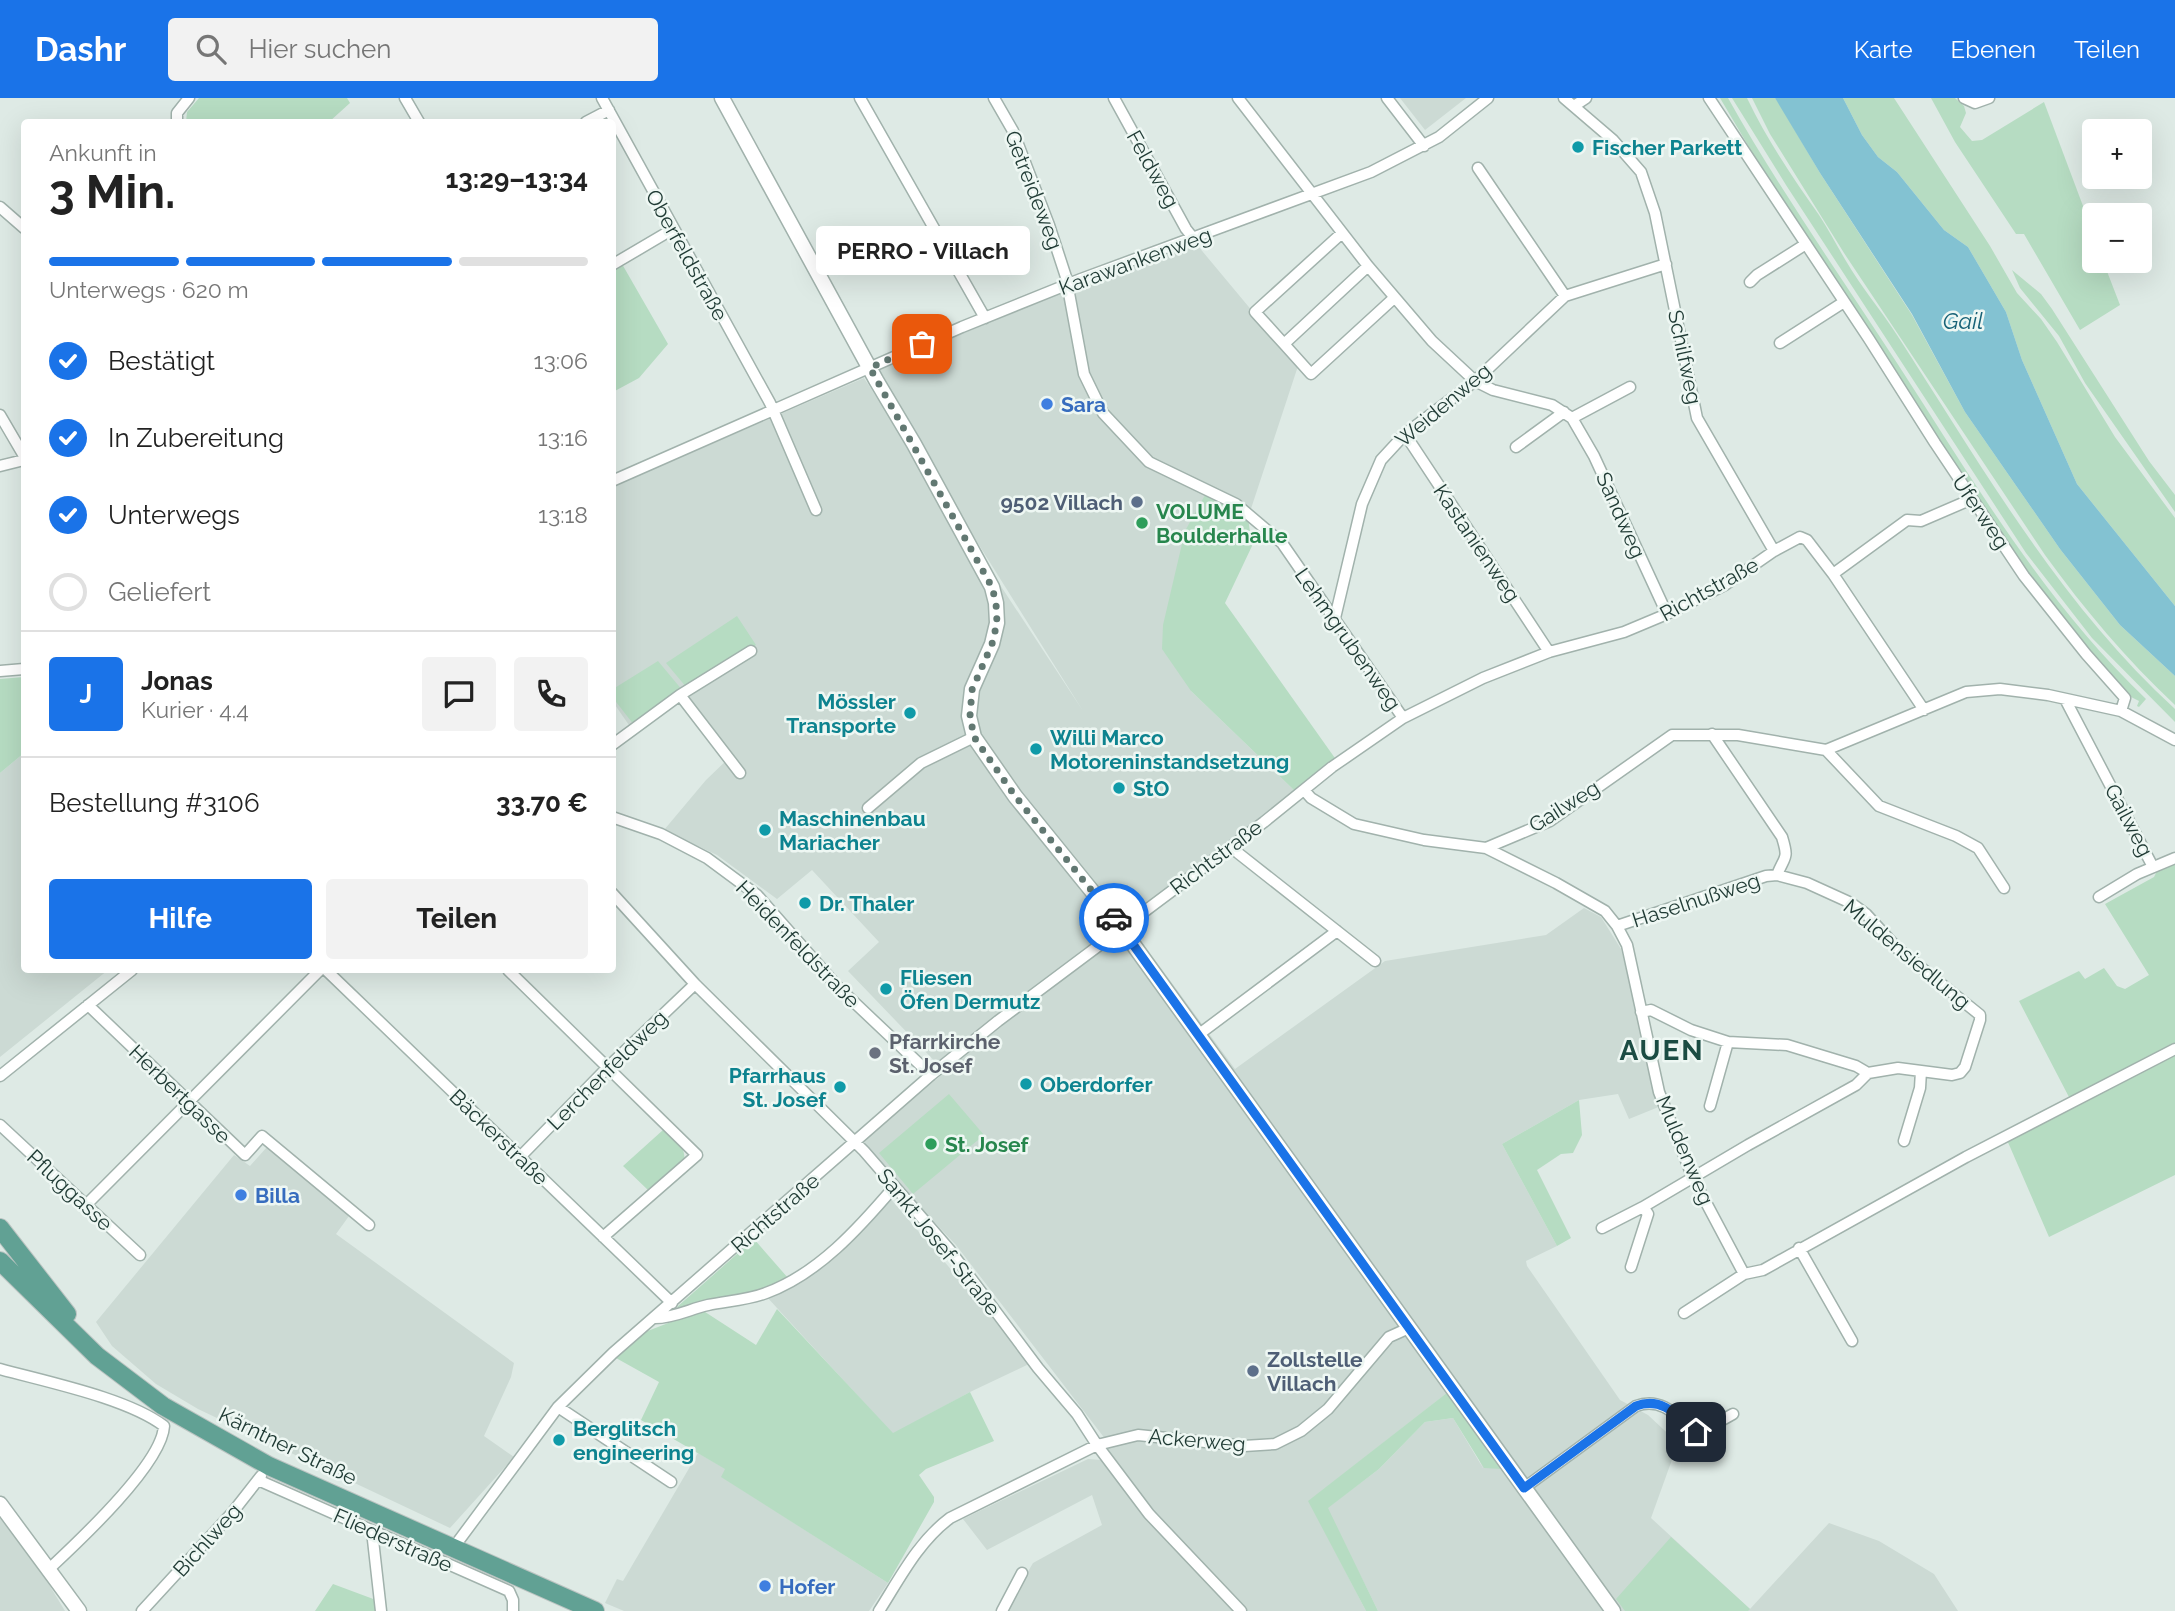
<!DOCTYPE html>
<html lang="de">
<meta charset="utf-8">
<style>
body{margin:0;font-family:Raleway,sans-serif;background:#f2f2f2;color:#222;height:100vh;display:flex;flex-direction:column;font-size:26px;white-space:nowrap}
*{box-sizing:border-box;margin:0}
p{font-size:23px;color:#767676}
.icon{flex:none;width:38px;height:38px;fill:none;stroke:currentColor;stroke-width:2;stroke-linecap:round;stroke-linejoin:round}
.map{position:relative;flex:1;overflow:hidden}
.drawer{position:absolute;left:21px;top:21px;width:595px;height:854px;display:flex;flex-direction:column;background:#fff;border-radius:7px;box-shadow:0 7px 28px #0002}
.drawer>*{flex:none}
.fabs{position:absolute;left:2082px;top:21px;display:grid;gap:14px}
.fabs a{display:grid;place-items:center;width:70px;height:70px;border-radius:7px;background:#fff;box-shadow:0 7px 28px #0002;font-size:35px}
.pin{position:absolute;display:grid;place-items:center;width:60px;height:60px;color:#fff;margin:-30px;border-radius:14px;box-shadow:0 4px 10px #0006}
.courier{position:absolute;display:grid;place-items:center;width:70px;height:70px;margin:-35px;border:5px solid #1a73e8;border-radius:50%;background:#fff;color:#222;box-shadow:0 2px 9px #0007}
.bubble{position:absolute;height:49px;border-radius:7px;background:#fff;box-shadow:0 7px 28px #0002;font-size:23px;font-weight:700;line-height:49px;text-align:center}
.summary em{font-style:normal;font-weight:700}
.summary div{display:flex;flex-direction:column-reverse}
.summary{display:flex;align-items:center;justify-content:space-between;height:119px;padding:0 28px}
h1{font-size:46px;font-weight:700;line-height:52px}
.bar{display:grid;grid-template-columns:repeat(4,1fr);gap:10px 7px;align-content:center;height:84px;padding:0 28px}
.bar i{height:9px;border-radius:5px;background:#e0e0e0}
.bar .selected{background:#1a73e8}
.bar p{grid-column:span 4}
.line{display:flex;align-items:center;gap:18px;padding:0 28px;border-top:2px solid #e0e0e0}
.line div{flex:1}
.round{display:grid;place-items:center;flex:none;width:74px;height:74px;border-radius:7px;background:#f2f2f2}
ol{padding:0 28px;list-style:none}
li{display:flex;align-items:center;gap:21px;height:77px}
li p{margin-inline-start:auto}
li .icon{padding:7px;border-radius:50%;background:#1a73e8;color:#fff;stroke-width:4}
li:last-child{color:#767676}
li i{width:38px;height:38px;border:4px solid #e0e0e0;border-radius:50%}
.cta{display:flex;gap:14px;margin-top:auto;padding:14px 28px}
.cta a{flex:1;height:80px;border-radius:7px;background:#1a73e8;color:#fff;font-size:28px;font-weight:700;line-height:80px;text-align:center}
.cta a+a{background:#f2f2f2;color:#222}
header{display:flex;align-items:center;gap:42px;box-sizing:border-box;height:98px;padding:0 35px;background:#1a73e8;color:#fff}
header strong{font-size:33px}
nav{display:flex;gap:38px;margin-inline-start:auto;font-size:24px}
.search{width:490px;height:63px;background:#f2f2f2;display:flex;align-items:center;gap:18px;box-sizing:border-box;padding:0 24px;border-radius:7px;color:#767676;font-size:26px}
.map>svg:first-child{display:block}
</style>
<header>
<strong>Dashr</strong>
<div class="search"><svg class="icon" aria-label="search" viewBox="0 0 24 24"><circle cx="10" cy="10" r="6"/><path d="M15 15l6 6"/></svg>Hier suchen</div>
<nav><a>Karte</a><a>Ebenen</a><a>Teilen</a></nav>
</header>
<div class="map">
<svg width="2175" height="1513" viewBox="0 0 2175 1513">
<rect width="100%" height="100%" fill="#deeae5"/>
<path fill="#ccdad4" d="M1400,0h66l-41,32z
M1193,142l105,126 -107,325 106,102 -164,137 102,139 150,-108 161,-26 38,-27 17,9 20,32 40,157 -32,13 -11,-25 -39,6 -77,44 55,102 -31,15 1,5 93,134 28,15 30,28 -27,75 99,91 79,-86 50,18 55,33 24,37h-580l-51,-103 52,-39 46,-47 28,-4 30,50 -36,-75 -138,108 57,110h-361l28,-48 69,-38 -10,-30 -105,55 -24,-31 125,-60 13,1 5,-20 -150,-195 -96,-101 85,-72 -97,-101 31,-29 -67,-72 -35,29 -60,-44 -53,-25 42,-50 25,-24 -50,-62 -50,34 -18,-26 -1,-215 252,-109 219,333 -213,-340z
M24,655v217h84l-108,87v-284z
M267,1049l82,69 -13,18 178,129 -3,14 -27,59 30,21 -64,71 -252,-119 -42,-25 -44,-38 -16,-24 138,-167 16,11z
M889,1099l142,166 -61,29 -77,42 -127,-138 25,-10z
M698,1355l28,16 -4,8 166,106 -19,28h-245l-19,-8 12,-24 6,2z
M0,1420l45,60 20,33h-65z"/>
<path fill="#b6dcc2" d="M199,0h148l3,5 -21,19h-143l1,-10z
M1720,0h8c51,91 112,177 169,265 76,117 147,239 249,336l-7,8 -2,-1 2,-5 -8,-4 -64,-72 -51,-67 -254,-389z
M1732,0h15c20,42 46,80 72,117 10,15 18,31 27,46 15,26 35,49 51,74 84,130 163,269 278,374v13l-83,-84 -66,-85 -240,-368z
M1752,0h23l5,7 40,68 92,142 53,97 95,137 60,76 55,51v29c-48,-45 -91,-96 -130,-150l-201,-302 -74,-119z
M1843,0h51l96,148 27,47 24,26 16,23 58,95 60,81v88l-98,-122 -55,-124 -16,-48 -38,-65 -24,-17 -47,-58 -19,-15 -16,-22z
M1931,0h24l9,8 2,7 -6,14 12,14 10,-1 62,-38 51,136v23h8l17,44 -40,25 -56,-96h-8l-61,-92z
M622,166l46,80 -29,34 -26,14v-123z
M2012,172l29,24 11,15 97,152 26,34v17l-90,-129 -26,-47 -39,-48z
M1205,397l43,23 4,28 -27,57 112,158 -40,32 -106,-102 -29,-42 1,-24 22,-94z
M737,518l19,29 -69,43 -21,-25z
M658,563l25,30 -49,34 -21,-27v-9z
M24,579v76l-24,20v-94z
M2175,763v183l-105,55 -51,-98 60,-30 6,8 19,-11 13,18 8,3 24,-14 -44,-71 49,-27 4,-8z
M2175,955v122l-126,62 -42,-97z
M949,996l35,41 -71,59 -34,-41z
M1579,1002l3,35 -9,18 -12,1 -24,16 34,68 -14,8 -55,-102z
M663,1032c10,9 24,16 21,31l-35,30 -26,-25z
M754,1141l34,39 -27,14 -80,19 -4,-4z
M777,1211l116,124 77,-41 24,49 -68,28 -7,6 15,22v5l-46,81 -167,-106 4,-8 -84,-49 18,-38 -43,-24 29,-26 57,-22 54,35z
M1448,1294l54,77 -18,-1 -31,-50 -28,4 -46,47 -51,39 50,103h-12l-58,-110z
M1671,1439l79,72 -2,2h-123l-9,-12z
M333,1486l43,16 1,11h-62z"/>
<path fill="#83c2d2" d="M1775,0h68l19,37 16,22 19,15 47,58 24,17 38,65 16,48 55,124 98,122v70l-55,-51 -60,-76 -95,-137 -53,-98 -92,-141z"/>
<g fill="none" stroke-linecap="round" stroke-linejoin="round">
<defs>
<path id="minor" d="M405,0l14,24
M602,0l168,305 46,107
M860,0l125,220
M994,0l19,33 36,94 17,52 18,97 19,39 46,49 87,42 46,39 121,175
M1114,0l72,131 8,10
M1238,0l130,168 64,75 43,40 18,9 59,15 20,13 22,38 73,158
M1387,0l37,48
M1564,0l49,42 28,32 14,41 42,205 77,133 26,-14 7,3 26,34 91,136
M1709,0l160,241 66,104 89,133 62,78 39,44 -4,13
M1964,0l11,5 14,-5
M1574,8l12,-8
M177,24v-9l12,-15
M586,24l23,-12
M1478,70l87,128
M0,109l24,21
M612,167l61,-36
M1368,168l-84,78 27,30 83,-76
M1750,184l7,-7 49,-31
M1780,245l64,-41
M1284,246l-29,-32 87,-79
M0,317l24,41
M1572,320l58,-31
M1405,336l144,218
M1516,349l48,-35
M0,368l24,-6
M612,383l350,-154 119,-48 290,-107 68,-35 49,-39
M1833,476l74,-54 14,1 51,-22
M1335,520l27,-114 19,-44 24,-26 70,-53 90,-85 101,-32
M0,573l24,-2
M680,597l60,78
M2065,601l88,168
M612,647l68,-50 71,-44
M1826,652l53,56 77,30 22,12 26,40
M1304,692l7,8 43,26 70,16 62,8 64,-27 122,-86h66l88,15 140,-58 34,-3 48,6 73,16 54,29
M868,710l53,-45 53,-26
M612,719l49,17 46,24 50,37 81,92 93,88
M1232,748l6,7 137,108
M1486,750l70,35 49,28 12,15 10,19 32,147 34,86 51,96
M612,795l83,91 169,167 85,98 89,119 39,46 20,31 52,69 92,97
M2099,799l38,-23 38,-16
M1617,828l149,-50 11,-1c8,-20 12,-15 5,-38l-70,-103
M326,872l346,333
M508,872l189,185 -94,82
M88,907l157,150 17,-19 107,89
M1641,914l10,-2 40,20 37,12 59,3 69,21 12,7
M1198,937l139,-104
M0,978l132,-106
M1710,1008l18,-64
M0,1027l140,130
M1904,1043l16,-53 1,-17
M520,1059l87,-89 88,-84
M86,1107l234,-235
M1602,1130l41,-21
M1799,1150l53,93
M1631,1169l17,-53 -5,-7 105,-62 108,-60 12,-12 30,-5 54,7 8,-2 5,-6 15,-47v-5l-82,-66 -32,-35 -15,-11 -44,-20 -30,-8
M1684,1215l60,-39 19,-4 203,-113 209,-108
M655,1220c19,0 35,-9 53,-13 19,-4 40,-5 58,-12 52,-19 93,-65 128,-106
M0,1271c47,13 127,29 164,57 -2,38 -86,116 -115,143
M558,1309l113,75
M258,1382l251,111 4,9v11
M1524,1390l112,-82c26,-10 42,11 59,26l4,1 34,-19
M372,1433l9,80
M454,1449l104,-140 55,-54 318,-278 67,-54 266,-199 68,-55 71,-49 80,-40 66,-26 75,-20 43,-18 58,-29 49,-34
M142,1513l90,-98 29,-37
M879,1513c21,-33 39,-69 71,-93l147,-73 41,-10 106,11 31,-2 26,-13 27,-22 61,-72 20,-9
M1002,1513l20,-38"/>
<path id="tertiary" d="M722,0l154,282 38,64 78,143 4,16 1,20 -5,21 -20,45 -3,27 5,21 41,59 102,126 496,689
M0,1406l79,107"/>
<path id="primary" d="M0,1130l67,86
M0,1163l97,95 66,50 106,60 326,145"/>
</defs>
<use href="#minor" stroke="#a1b2ac" stroke-width="13"/>
<use href="#tertiary" stroke="#a1b2ac" stroke-width="17"/>
<use href="#primary" stroke="#bcc4c2" stroke-width="20"/>
<use href="#minor" stroke="#fff" stroke-width="10"/>
<use href="#tertiary" stroke="#fff" stroke-width="14"/>
<use href="#primary" stroke="#61a194" stroke-width="18"/>
</g>
<g fill="none" stroke-linecap="round" stroke-linejoin="round">
<path stroke="#627872" stroke-width="7" stroke-dasharray="0 12.6" d="M922,246l-52,24 122,219 4,16 1,20 -5,21 -20,46 -2,26 4,21 41,59 99,122"/>
<path stroke="#1a73e8" stroke-width="9" d="M1114,820l410,570 112,-82c26,-10 42,10 60,26"/>
</g>
<g fill="#0f9aa8" stroke="#eef7f3" stroke-width="2.5">
<circle cx="1578" cy="49" r="7"/>
<circle cx="910" cy="615" r="7"/>
<circle cx="1036" cy="651" r="7"/>
<circle cx="1119" cy="690" r="7"/>
<circle cx="765" cy="732" r="7"/>
<circle cx="805" cy="805" r="7"/>
<circle cx="886" cy="891" r="7"/>
<circle cx="1026" cy="986" r="7"/>
<circle cx="840" cy="989" r="7"/>
<circle cx="559" cy="1342" r="7"/>
</g>
<g fill="#3f7fe0" stroke="#eef7f3" stroke-width="2.5">
<circle cx="1047" cy="306" r="7"/>
<circle cx="241" cy="1097" r="7"/>
<circle cx="765" cy="1488" r="7"/>
</g>
<g fill="#5c6f8a" stroke="#eef7f3" stroke-width="2.5">
<circle cx="1137" cy="404" r="7"/>
<circle cx="1253" cy="1273" r="7"/>
</g>
<g fill="#2e9e5b" stroke="#eef7f3" stroke-width="2.5">
<circle cx="1142" cy="425" r="7"/>
<circle cx="931" cy="1046" r="7"/>
</g>
<circle fill="#6b7280" stroke="#eef7f3" stroke-width="2.5" cx="875" cy="955" r="7"/>
<g text-anchor="middle" dominant-baseline="central" stroke-width="5" stroke-linejoin="round" paint-order="stroke">
<g font-size="21" font-weight="bold" fill="#0d838f" stroke="#eef7f3" text-anchor="start">
<text x="1592" y="49">Fischer Parkett</text>
<text x="896" y="603" text-anchor="end">Mössler<tspan x="896" dy="24">Transporte</tspan></text>
<text x="1050" y="639">Willi Marco<tspan x="1050" dy="24">Motoreninstandsetzung</tspan></text>
<text x="1133" y="690">StO</text>
<text x="779" y="720">Maschinenbau<tspan x="779" dy="24">Mariacher</tspan></text>
<text x="819" y="805">Dr. Thaler</text>
<text x="900" y="879">Fliesen<tspan x="900" dy="24">Öfen Dermutz</tspan></text>
<text x="826" y="977" text-anchor="end">Pfarrhaus<tspan x="826" dy="24">St. Josef</tspan></text>
<text x="1040" y="986">Oberdorfer</text>
<text x="573" y="1330">Berglitsch<tspan x="573" dy="24">engineering</tspan></text>
</g>
<g font-size="21" fill="#1f3a34" stroke="#eef7f3">
<text transform="translate(1153 71) rotate(61)">Feldweg</text>
<text transform="translate(1034 92) rotate(69)">Getreideweg</text>
<text transform="translate(687 157) rotate(61)">Oberfeldstraße</text>
<text transform="translate(1135 163) rotate(-20)">Karawankenweg</text>
<text transform="translate(1685 259) rotate(78)">Schilfweg</text>
<text transform="translate(1443 307) rotate(-40)">Weidenweg</text>
<text transform="translate(1981 414) rotate(56)">Uferweg</text>
<text transform="translate(1621 417) rotate(66)">Sandweg</text>
<text transform="translate(1477 445) rotate(56)">Kastanienweg</text>
<text transform="translate(1709 491) rotate(-29)">Richtstraße</text>
<text transform="translate(1348 541) rotate(55)">Lehmgrubenweg</text>
<text transform="translate(1564 708) rotate(-32)">Gailweg</text>
<text transform="translate(2129 722) rotate(62)">Gailweg</text>
<text transform="translate(1216 759) rotate(-37)">Richtstraße</text>
<text transform="translate(1696 802) rotate(-18)">Haselnußweg</text>
<text transform="translate(798 846) rotate(46)">Heidenfeldstraße</text>
<text transform="translate(1907 856) rotate(40)">Muldensiedlung</text>
<text transform="translate(607 972) rotate(-45)">Lerchenfeldweg</text>
<text transform="translate(180 996) rotate(44)">Herbertgasse</text>
<text transform="translate(499 1039) rotate(44)">Bäckerstraße</text>
<text transform="translate(1685 1052) rotate(67)">Muldenweg</text>
<text transform="translate(70 1092) rotate(43)">Pfluggasse</text>
<text transform="translate(775 1115) rotate(-41)">Richtstraße</text>
<text transform="translate(939 1144) rotate(51)">Sankt Josef-Straße</text>
<text transform="translate(1197 1342) rotate(5)">Ackerweg</text>
<text transform="translate(288 1348) rotate(26)">Kärntner Straße</text>
<text transform="translate(207 1442) rotate(-48)">Bichlweg</text>
<text transform="translate(393 1442) rotate(24)">Fliederstraße</text>
</g>
<g font-size="21" font-weight="bold" fill="#366cbe" stroke="#eef7f3" text-anchor="start">
<text x="1061" y="306">Sara</text>
<text x="255" y="1097">Billa</text>
<text x="779" y="1488">Hofer</text>
</g>
<g font-size="21" font-weight="bold" fill="#4e5e75" stroke="#eef7f3" text-anchor="end">
<text x="1123" y="404">9502 Villach</text>
<text x="1267" y="1261" text-anchor="start">Zollstelle<tspan x="1267" dy="24">Villach</tspan></text>
</g>
<g font-size="21" font-weight="bold" fill="#27864d" stroke="#eef7f3" text-anchor="start">
<text x="1156" y="413">VOLUME<tspan x="1156" dy="24">Boulderhalle</tspan></text>
<text x="945" y="1046">St. Josef</text>
</g>
<g font-size="21" font-weight="bold" fill="#5b616d" stroke="#eef7f3" text-anchor="start">
<text x="889" y="943">Pfarrkirche<tspan x="889" dy="24">St. Josef</tspan></text>
</g>
<g font-size="23" font-style="italic" fill="#186277" stroke="#eef7f3">
<text x="1963" y="222">Gail</text>
</g>
<g font-size="28" font-weight="bold" letter-spacing="2" fill="#1b4c43" stroke="#eef7f3">
<text x="1662" y="952">AUEN</text>
</g>
</g>
</svg>
<div class="fabs">
<a>+</a>
<a>−</a>
</div>
<div class="pin" style="left:922px;top:246px;background:#ea580c"><svg class="icon" aria-label="bag" viewBox="0 0 24 24"><path d="M5 8h14l-1 12H6zM9 8a3 3 0 0 1 6 0"/></svg></div>
<div class="pin" style="left:1696px;top:1334px;background:#1f2937"><svg class="icon" aria-label="home" viewBox="0 0 24 24"><path d="M3 11l9-7 9 7M6 9v11h12V9"/></svg></div>
<div class="courier" style="left:1114px;top:820px"><svg class="icon" aria-label="car" viewBox="0 0 24 24"><path d="M5 17H2v-5l4-1 3-4h7l3 4 3 1v5h-3M9 17h6M6 11h13"/><circle cx="7" cy="17" r="2"/><circle cx="17" cy="17" r="2"/></svg></div>
<div class="bubble" style="left:816px;top:128px;width:214px">PERRO - Villach</div>
<section class="drawer">
<div class="summary"><div><h1>3 Min.</h1><p>Ankunft in</p></div><em>13:29–13:34</em></div>
<div class="bar"><i class="selected"></i><i class="selected"></i><i class="selected"></i><i></i><p>Unterwegs · 620 m</p></div>
<ol>
<li><svg class="icon" aria-label="check" viewBox="0 0 24 24"><path d="M5 12l5 5 9-10"/></svg>Bestätigt<p>13:06</p></li>
<li><svg class="icon" aria-label="check" viewBox="0 0 24 24"><path d="M5 12l5 5 9-10"/></svg>In Zubereitung<p>13:16</p></li>
<li><svg class="icon" aria-label="check" viewBox="0 0 24 24"><path d="M5 12l5 5 9-10"/></svg>Unterwegs<p>13:18</p></li>
<li><i></i>Geliefert</li>
</ol>
<div class="line" style="height:126px"><b class="round" style="background:#1a73e8;color:#fff">J</b><div><b>Jonas</b><p>Kurier · 4.4</p></div><a class="round"><svg class="icon" aria-label="chat" viewBox="0 0 24 24"><path d="M4 5h16v11H9l-5 4z"/></svg></a><a class="round"><svg class="icon" aria-label="phone" viewBox="0 0 24 24"><path d="M5 4h4l2 5-3 2q2 4 5 5l2-3 5 2v4C11 20 4 13 5 4z"/></svg></a></div>
<div class="line" style="height:91px"><div>Bestellung #3106</div><b>33.70 €</b></div>
<div class="cta"><a>Hilfe</a><a>Teilen</a></div>
</section>
</div>
